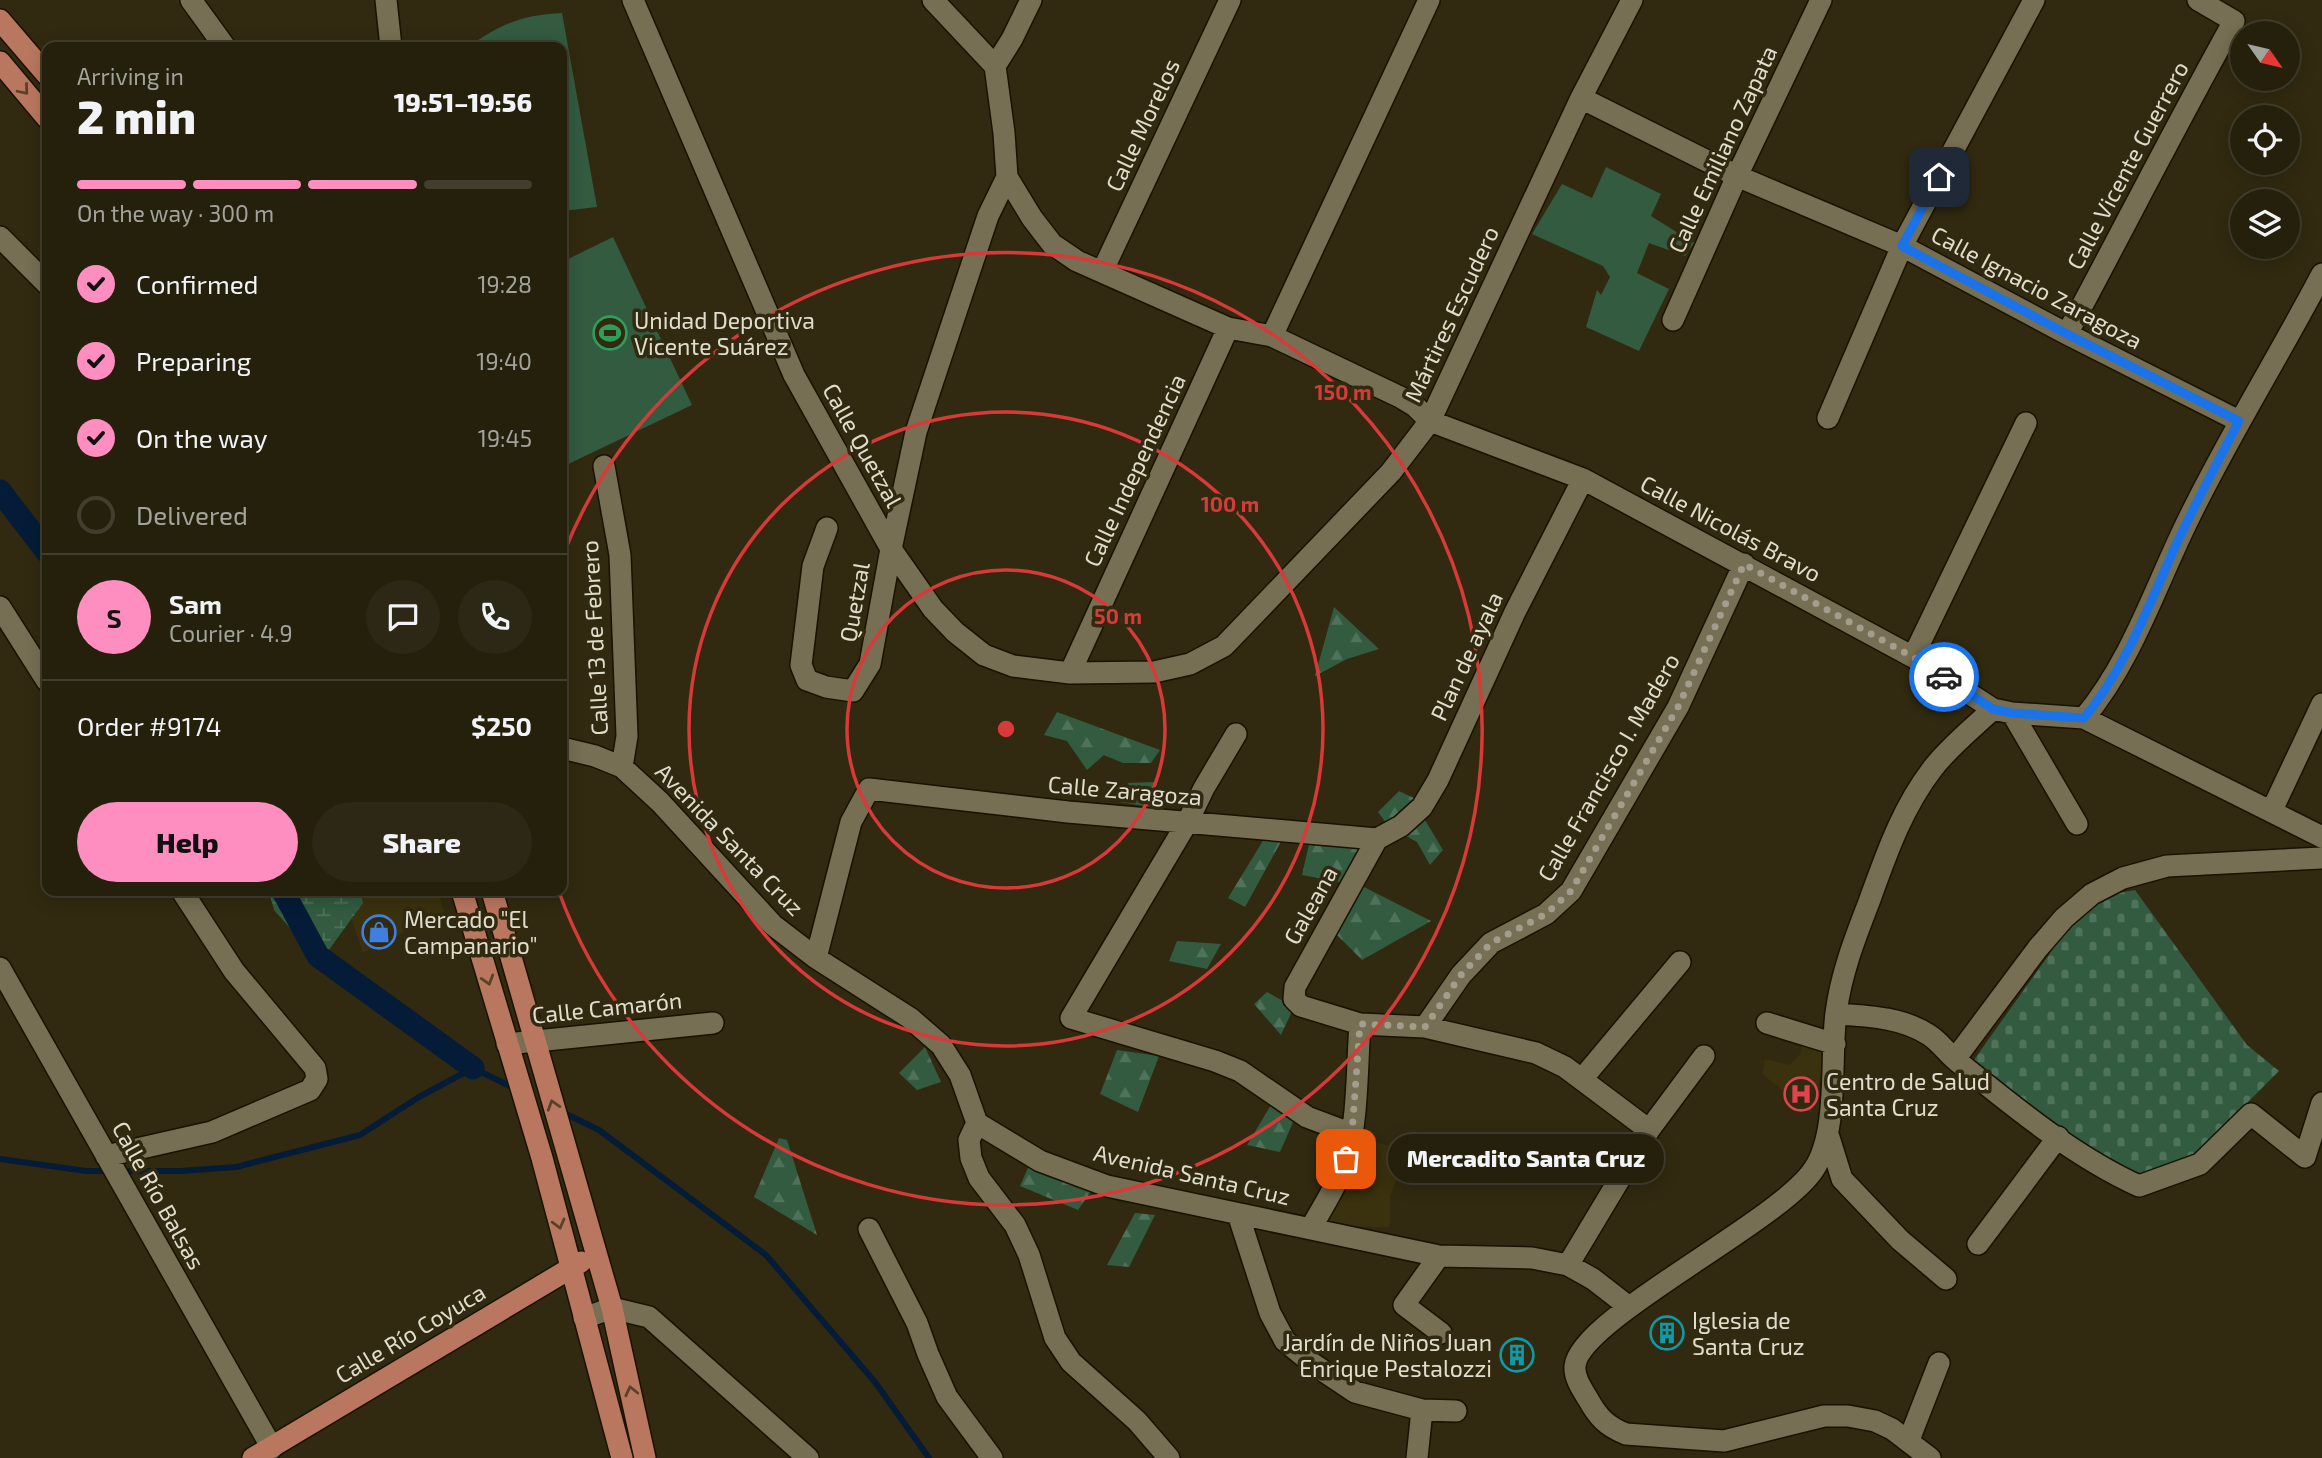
<!DOCTYPE html>
<meta charset="utf-8">
<style>
body{margin:0;font-family:"Exo 2",sans-serif;background:#2d2815;color:#f1f3f6;height:100vh;display:flex;flex-direction:column;font-size:26px;white-space:nowrap}
*{box-sizing:border-box;margin:0}
p{font-size:23px;color:#a3a39d}
.icon{flex:none;width:38px;height:38px;fill:none;stroke:currentColor;stroke-width:2;stroke-linecap:round;stroke-linejoin:round}
.map{position:relative;flex:1;overflow:hidden}
.drawer{position:absolute;left:42px;top:42px;width:525px;height:854px;display:flex;flex-direction:column;background:#25200c;border-radius:14px;box-shadow:0 4px 18px #0003,0 0 0 2px #423e2d}
.drawer>*{flex:none}
.needle{width:46px;rotate:124deg}
.fabs{position:absolute;left:2230px;top:21px;display:grid;gap:14px}
.fabs a{display:grid;place-items:center;width:70px;height:70px;border-radius:50%;background:#25200c;box-shadow:0 4px 18px #0003,0 0 0 2px #423e2d;font-size:35px}
.pin{position:absolute;display:grid;place-items:center;width:60px;height:60px;color:#fff;margin:-30px;border-radius:14px;box-shadow:0 4px 10px #0006}
.courier{position:absolute;display:grid;place-items:center;width:70px;height:70px;margin:-35px;border:5px solid #1a73e8;border-radius:50%;background:#fff;color:#222;box-shadow:0 2px 9px #0007}
.bubble{position:absolute;height:49px;border-radius:24px;background:#25200c;box-shadow:0 4px 18px #0003,0 0 0 2px #423e2d;font-size:23px;font-weight:800;line-height:49px;text-align:center}
.summary em{font-style:normal;font-weight:800}
.summary div{display:flex;flex-direction:column-reverse}
.summary{display:flex;align-items:center;justify-content:space-between;height:119px;padding:0 35px}
h1{font-size:46px;font-weight:800;line-height:52px}
.bar{display:grid;grid-template-columns:repeat(4,1fr);gap:10px 7px;align-content:center;height:84px;padding:0 35px}
.bar i{height:9px;border-radius:5px;background:#423e2d}
.bar .selected{background:#fd8ebf}
.bar p{grid-column:span 4}
.line{display:flex;align-items:center;gap:18px;padding:0 35px;border-top:2px solid #423e2d}
.line div{flex:1}
.round{display:grid;place-items:center;flex:none;width:74px;height:74px;border-radius:37px;background:#2d2815}
ol{padding:0 35px;list-style:none}
li{display:flex;align-items:center;gap:21px;height:77px}
li p{margin-inline-start:auto}
li .icon{padding:7px;border-radius:50%;background:#fd8ebf;color:#111;stroke-width:4}
li:last-child{color:#a3a39d}
li i{width:38px;height:38px;border:4px solid #423e2d;border-radius:50%}
.cta{display:flex;gap:14px;margin-top:auto;padding:14px 35px}
.cta a{flex:1;height:80px;border-radius:42px;background:#fd8ebf;color:#111;font-size:28px;font-weight:800;line-height:80px;text-align:center}
.cta a+a{background:#2d2815;color:#f1f3f6}
.map>svg:first-child{display:block}
</style>
<div class="map">
<svg width="2322" height="1458" viewBox="0 0 2322 1458">
<defs>
<pattern id="forest-firs" width="22" height="20" patternUnits="userSpaceOnUse" patternTransform="scale(1.75)"><rect width="22" height="20" fill="#325b40"/><path d="M5 1l3.5 6h-7zM16 11l3.5 6h-7z" fill="#4f725a"/></pattern>
<pattern id="wetland-marsh" width="20" height="14" patternUnits="userSpaceOnUse" patternTransform="scale(1.75)"><rect width="20" height="14" fill="#325b40"/><path d="M1 5h8M5 5V1M11 12h8M15 12V8" fill="none" stroke="#4f725a"/></pattern>
<pattern id="cemetery-stones" width="16" height="16" patternUnits="userSpaceOnUse" patternTransform="scale(1.75)"><rect width="16" height="16" fill="#325b40"/><path d="M2 7V4a2 2 0 0 1 4 0v3zM10 15v-3a2 2 0 0 1 4 0v3z" fill="#4f725a"/></pattern>
</defs>
<rect width="100%" height="100%" fill="#312a10"/>
<path fill="#3a310e" d="M342,891h96l6,21 -81,41z
M1804,1040l24,7 -17,66 -49,-39 3,-15 25,6 10,-11z
M1358,1136l49,16 -17,45v30l-59,-1 -4,-20z"/>
<path fill="#325b40" d="M562,13l35,194 -35,4v-164h-94c32,-23 54,-32 94,-34z
M1606,167l55,27 -10,22 43,27 -9,13 -36,-13 -12,30 32,16 -30,62 -53,-24 11,-37 4,5 9,-18 -7,-11 -71,-32 30,-50 30,14z
M613,237l79,168 -130,62v-205z"/>
<path fill="url(#forest-firs)" d="M1334,607l45,42 -32,10 -32,17z
M1057,712l103,38 -9,13h-28l-19,-8 -17,15 -20,-29 -23,-6z
M1155,782l-4,25 -32,-5 9,-19z
M1399,791l19,9 -26,31 -14,-19z
M1425,820l18,30 -13,15 -13,-23 -15,-8z
M1283,838l-38,69 -17,-9 36,-59z
M1310,840l50,7 -11,37 -47,-9z
M1360,885l71,36 -69,39 -26,-26z
M1177,941l44,3 -14,25 -38,-8z
M1267,992l27,15 -13,28 -27,-31z
M925,1047l16,35 -24,8 -18,-17z
M1117,1050l42,6 -21,56 -38,-18z
M1271,1105l23,15 -14,32 -33,-7z
M779,1138l8,2 30,95 -63,-38z
M1031,1161l63,26 -16,23 -58,-24z
M1135,1213l20,2 -26,52 -22,-2z"/>
<path fill="url(#wetland-marsh)" d="M269,891h91l3,12 -43,59 -46,-52z"/>
<path fill="url(#cemetery-stones)" d="M2135,890l112,155 32,26 -81,81 -61,24 -78,-45 -88,-67 97,-136 40,-33z"/>
<g fill="none" stroke-linecap="round" stroke-linejoin="round">
<path stroke="#041c37" stroke-width="6" d="M560,1111l39,19 167,125 109,127 54,76
M0,1159l86,12h24
M120,1171h61l55,-4 124,-32 59,-38 54,-29 43,21"/>
<path stroke="#041c37" stroke-width="23" d="M0,491l47,61
M283,891l35,65 155,112"/>
<defs>
<path id="minor" d="M191,0l34,47
M386,0l5,47
M633,0l161,375 97,174 42,60 22,23 29,23 29,11 57,7 84,-1 36,-8 34,-18 167,-174 39,-51 151,-323 51,-98
M933,0l62,66 9,67 3,44 25,41 20,26 25,17 151,67 44,8 128,61 15,9 15,15 153,58 330,178 80,52 19,4 72,5 238,119
M995,66l17,-27 19,-39
M1581,98l156,78 165,70 165,88 172,87
M0,237l47,47
M1102,272l128,-272
M1673,320l64,-144 84,-176
M2067,334c56,-104 109,-209 167,-313l-36,-21
M1272,336l157,-336
M1828,418l74,-172 132,-246
M604,466l16,89 7,181 -5,31
M827,528l-14,38 -12,99 6,15 19,7 27,4 17,-27 21,-115 25,-117 72,-216 19,-39
M0,607l47,74
M1913,657l113,-234
M1070,673l158,-345
M2012,713l65,111
M2084,718c49,-59 72,-134 106,-202 40,-82 89,-160 132,-242
M1236,734l-32,54 -16,33 -117,197 144,43 25,10 67,46 45,17
M562,748l33,8 27,11 38,35 113,123 43,33 94,60 31,27 19,30 17,48 63,38 67,25 332,70 93,2 36,7 25,14 36,28
M2272,810l50,-106
M1377,839l-82,148 -1,12 7,7 59,18 65,3 111,26 29,14 84,63
M1377,839l24,-13 21,-19 16,-27 77,-168 68,-133
M816,958l35,-136 18,-33 199,23 309,27
M0,968l272,480
M1836,1014c31,2 66,3 93,21 11,7 18,18 28,26 56,45 116,95 182,125l61,-22 51,-50 54,43 17,-54
M1767,1023l68,21
M1425,1027l36,-52 30,-32 55,-29 25,-23 107,-184 66,-143
M507,1044l206,-21
M1955,1059l83,-111 26,-30 28,-24 31,-16 44,-12 155,-8
M1582,1079l98,-117
M977,1123l-8,17 2,18 8,20 36,47 14,30 26,83 16,24 66,59 32,37
M1828,1134l14,45 58,61 46,39
M106,1156l106,-24 98,-42 7,-11 -2,-11 -81,-97 -52,-80
M1238,1214l32,99 15,28 28,23 42,28 67,18 34,1
M1311,1228c12,-22 27,-44 35,-68 12,-36 11,-97 14,-136
M869,1229l48,94 11,31 19,43 45,61
M1978,1244l80,-107
M1439,1256l-35,49 37,28
M1568,1265l81,-135 55,-74
M584,1318l28,-10 37,9 159,141
M1909,1440l30,-77
M1417,1458l5,-48
M1930,1458l-38,-29 -17,-8 -27,-5h-24l-100,25 -98,-7c-20,-8 -28,-17 -38,-35 -6,-10 -14,-21 -13,-33 4,-47 206,-145 239,-197 25,-38 16,-111 22,-156 5,-39 19,-75 33,-111 17,-47 33,-94 64,-134 17,-22 40,-40 60,-59"/>
<path id="major" d="M0,20l47,55
M0,62l47,56
M462,891l80,267 80,300
M492,891l120,417 33,150
M253,1458l328,-196"/>
</defs>
<use href="#minor" stroke="#191200" stroke-width="24"/>
<use href="#major" stroke="#191200" stroke-width="24"/>
<use href="#minor" stroke="#776f53" stroke-width="21"/>
<use href="#major" stroke="#ba775f" stroke-width="21"/>
</g>
<defs><path id="oneway-chevron" d="M-2-3.5L2.5 0L-2 3.5" fill="none" stroke-width="1.6" stroke-linecap="round" stroke-linejoin="round" transform="scale(1.75)"/></defs>
<g stroke="#5a4128">
<use href="#oneway-chevron" transform="translate(24 90) rotate(50)"/>
<use href="#oneway-chevron" transform="translate(488 980) rotate(73)"/>
<use href="#oneway-chevron" transform="translate(553 1105) rotate(-107)"/>
<use href="#oneway-chevron" transform="translate(559 1224) rotate(75)"/>
<use href="#oneway-chevron" transform="translate(631 1391) rotate(-103)"/>
</g>
<g fill="none" stroke-linecap="round" stroke-linejoin="round">
<path stroke="#a39e8b" stroke-width="7" stroke-dasharray="0 12.6" d="M1346,1159l6,-26 8,-109 65,3 36,-52 30,-32 55,-29 25,-23 107,-184 66,-143 169,93 31,20"/>
<path stroke="#1a73e8" stroke-width="9" d="M1939,177l-37,69 165,88 172,87c-22,42 -45,85 -65,128 -26,59 -49,119 -90,169l-72,-5 -19,-4 -49,-32"/>
</g>
<g fill="none" stroke="#d73a38" stroke-width="3.5">
<circle cx="1006" cy="729" r="159"/>
<circle cx="1006" cy="729" r="317"/>
<path d="M563 555A476 476 0 1 1 559 892"/>
</g>
<defs>
<symbol id="stadium-ring" viewBox="-11 -11 22 22"><circle r="9.5" fill="#312a10" stroke="#2e9e5b" stroke-width="1.5"/><path d="M0-5a6.5 5 0 1 0 0 10a6.5 5 0 1 0 0-10ZM-3.5-1.8h7v3.6h-7Z" fill="#2e9e5b"/></symbol>
<symbol id="shop-ring" viewBox="-11 -11 22 22"><circle r="9.5" fill="#312a10" stroke="#3f7fe0" stroke-width="1.5"/><path d="M-5-2.5h2.3a2.7 3.5 0 0 1 5.4 0H5L5.5 6h-11ZM-1.5-2.5h3a1.5 2.3 0 0 0-3 0Z" fill="#3f7fe0"/></symbol>
<symbol id="hospital-ring" viewBox="-11 -11 22 22"><circle r="9.5" fill="#312a10" stroke="#e0444e" stroke-width="1.5"/><path d="M-5-5h3v3.5h4V-5h3V5h-3V1.5h-4V5h-3Z" fill="#e0444e"/></symbol>
<symbol id="building-ring" viewBox="-11 -11 22 22"><circle r="9.5" fill="#312a10" stroke="#0f9aa8" stroke-width="1.5"/><path d="M-4-6H4V6H1V3H-1V6H-4ZM-2.5-4.3h1.7v1.8h-1.7ZM.8-4.3h1.7v1.8H.8ZM-2.5-1h1.7V.8h-1.7ZM.8-1h1.7V.8H.8Z" fill="#0f9aa8"/></symbol>
</defs>
<g fill-rule="evenodd">
<use href="#stadium-ring" x="591" y="314" width="38" height="38"/>
<use href="#shop-ring" x="360" y="913" width="38" height="38"/>
<use href="#hospital-ring" x="1782" y="1075" width="38" height="38"/>
<use href="#building-ring" x="1648" y="1314" width="38" height="38"/>
<use href="#building-ring" x="1498" y="1336" width="38" height="38"/>
</g>
<g text-anchor="middle" dominant-baseline="central" stroke-width="7" stroke-linejoin="round" paint-order="stroke">
<g font-size="23" fill="#e1ddcd" stroke="#312a10">
<text transform="translate(1142 125) rotate(-65)">Calle Morelos</text>
<text transform="translate(1722 149) rotate(-65)">Calle Emiliano Zapata</text>
<text transform="translate(2127 165) rotate(-62)">Calle Vicente Guerrero</text>
<text transform="translate(2037 287) rotate(28)">Calle Ignacio Zaragoza</text>
<text transform="translate(1451 314) rotate(-65)">Mártires Escudero</text>
<text transform="translate(863 445) rotate(61)">Calle Quetzal</text>
<text transform="translate(1134 470) rotate(-65)">Calle Independencia</text>
<text transform="translate(1731 528) rotate(28)">Calle Nicolás Bravo</text>
<text transform="translate(854 602) rotate(-80)">Quetzal</text>
<text transform="translate(594 638) rotate(-93)">Calle 13 de Febrero</text>
<text transform="translate(1466 656) rotate(-65)">Plan de ayala</text>
<text transform="translate(1608 767) rotate(-60)">Calle Francisco I. Madero</text>
<text transform="translate(1125 790) rotate(5)">Calle Zaragoza</text>
<text transform="translate(730 839) rotate(46)">Avenida Santa Cruz</text>
<text transform="translate(1310 905) rotate(-61)">Galeana</text>
<text transform="translate(607 1007) rotate(-6)">Calle Camarón</text>
<text transform="translate(1192 1174) rotate(13)">Avenida Santa Cruz</text>
<text transform="translate(159 1195) rotate(61)">Calle Río Balsas</text>
<text transform="translate(410 1333) rotate(-31)">Calle Río Coyuca</text>
</g>
<g font-size="23" fill="#e1ddcd" stroke="#312a10" text-anchor="start">
<text x="634" y="320">Unidad Deportiva<tspan x="634" dy="26">Vicente Suárez</tspan></text>
<text x="404" y="919">Mercado "El<tspan x="404" dy="26">Campanario"</tspan></text>
<text x="1826" y="1081">Centro de Salud<tspan x="1826" dy="26">Santa Cruz</tspan></text>
<text x="1692" y="1320">Iglesia de<tspan x="1692" dy="26">Santa Cruz</tspan></text>
<text x="1492" y="1342" text-anchor="end">Jardín de Niños Juan<tspan x="1492" dy="26">Enrique Pestalozzi</tspan></text>
</g>
</g>
<circle cx="1006" cy="729" r="10" fill="#d73a38" stroke="#312a10" stroke-width="3.5"/>
<g font-size="21" text-anchor="middle" font-weight="bold" fill="#d73a38" stroke="#312a10" stroke-width="7" stroke-linejoin="round" paint-order="stroke">
<text x="1343" y="400">150 m</text>
<text x="1230" y="512">100 m</text>
<text x="1118" y="624">50 m</text>
</g>
</svg>
<div class="fabs">
<a><svg class="needle" viewBox="-14 -14 28 28"><path d="M0-13l5 13h-10z" fill="#e53935"/><path d="M0 13l5-13h-10z" fill="#a3a39d"/></svg></a>
<a><svg class="icon" aria-label="locate" viewBox="0 0 24 24"><circle cx="12" cy="12" r="6"/><path d="M12 2v4M12 18v4M2 12h4M18 12h4"/></svg></a>
<a><svg class="icon" aria-label="layers" viewBox="0 0 24 24"><path d="M12 4l9 5-9 5-9-5zM3 14l9 5 9-5"/></svg></a>
</div>
<div class="pin" style="left:1346px;top:1159px;background:#ea580c"><svg class="icon" aria-label="bag" viewBox="0 0 24 24"><path d="M5 8h14l-1 12H6zM9 8a3 3 0 0 1 6 0"/></svg></div>
<div class="pin" style="left:1939px;top:177px;background:#1f2937"><svg class="icon" aria-label="home" viewBox="0 0 24 24"><path d="M3 11l9-7 9 7M6 9v11h12V9"/></svg></div>
<div class="courier" style="left:1944px;top:677px"><svg class="icon" aria-label="car" viewBox="0 0 24 24"><path d="M5 17H2v-5l4-1 3-4h7l3 4 3 1v5h-3M9 17h6M6 11h13"/><circle cx="7" cy="17" r="2"/><circle cx="17" cy="17" r="2"/></svg></div>
<div class="bubble" style="left:1388px;top:1134px;width:276px">Mercadito Santa Cruz</div>
<section class="drawer">
<div class="summary"><div><h1>2 min</h1><p>Arriving in</p></div><em>19:51–19:56</em></div>
<div class="bar"><i class="selected"></i><i class="selected"></i><i class="selected"></i><i></i><p>On the way · 300 m</p></div>
<ol>
<li><svg class="icon" aria-label="check" viewBox="0 0 24 24"><path d="M5 12l5 5 9-10"/></svg>Confirmed<p>19:28</p></li>
<li><svg class="icon" aria-label="check" viewBox="0 0 24 24"><path d="M5 12l5 5 9-10"/></svg>Preparing<p>19:40</p></li>
<li><svg class="icon" aria-label="check" viewBox="0 0 24 24"><path d="M5 12l5 5 9-10"/></svg>On the way<p>19:45</p></li>
<li><i></i>Delivered</li>
</ol>
<div class="line" style="height:126px"><b class="round" style="background:#fd8ebf;color:#111">S</b><div><b>Sam</b><p>Courier · 4.9</p></div><a class="round"><svg class="icon" aria-label="chat" viewBox="0 0 24 24"><path d="M4 5h16v11H9l-5 4z"/></svg></a><a class="round"><svg class="icon" aria-label="phone" viewBox="0 0 24 24"><path d="M5 4h4l2 5-3 2q2 4 5 5l2-3 5 2v4C11 20 4 13 5 4z"/></svg></a></div>
<div class="line" style="height:91px"><div>Order #9174</div><b>$250</b></div>
<div class="cta"><a>Help</a><a>Share</a></div>
</section>
</div>
